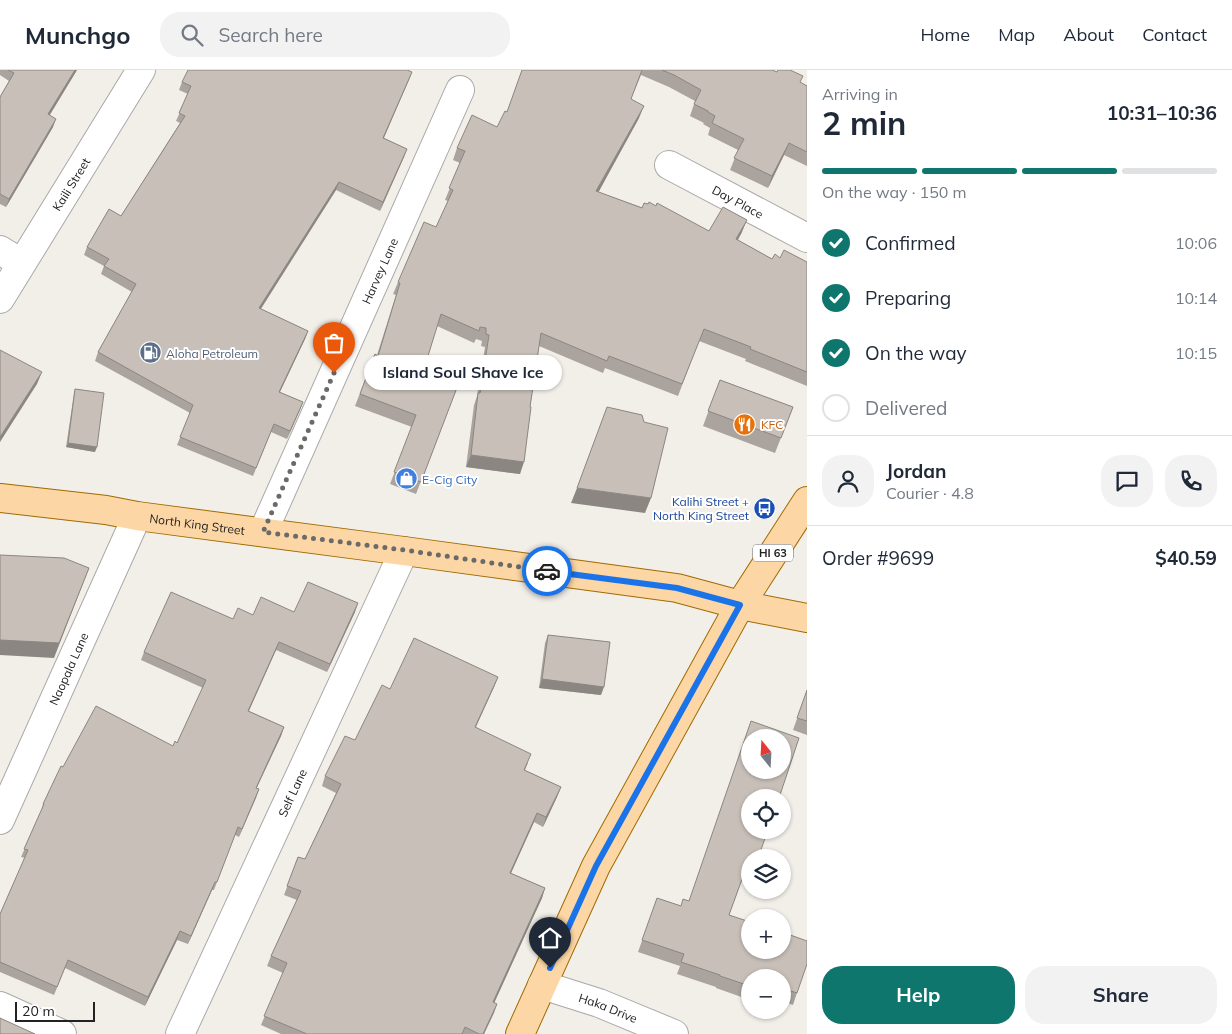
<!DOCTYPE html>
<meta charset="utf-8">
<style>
body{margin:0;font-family:Mulish,sans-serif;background:#f2f2f3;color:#1f2937;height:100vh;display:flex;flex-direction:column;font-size:19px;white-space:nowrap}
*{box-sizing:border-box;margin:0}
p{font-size:16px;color:#747a83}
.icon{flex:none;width:28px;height:28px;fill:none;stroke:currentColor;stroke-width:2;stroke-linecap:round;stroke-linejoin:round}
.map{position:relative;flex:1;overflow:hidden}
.side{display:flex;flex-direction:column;background:#fff;width:425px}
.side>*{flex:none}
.needle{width:32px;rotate:342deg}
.buttons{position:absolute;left:741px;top:659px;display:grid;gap:10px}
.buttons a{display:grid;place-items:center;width:50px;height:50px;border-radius:50%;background:#fff;box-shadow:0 1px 4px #0004;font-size:25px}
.scale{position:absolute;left:15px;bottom:12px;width:80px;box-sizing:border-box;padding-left:5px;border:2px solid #222;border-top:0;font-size:14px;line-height:18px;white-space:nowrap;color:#222;-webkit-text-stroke:4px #fff;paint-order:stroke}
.pin{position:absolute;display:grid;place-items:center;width:42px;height:42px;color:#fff;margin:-51px -21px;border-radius:50% 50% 50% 0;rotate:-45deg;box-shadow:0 0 5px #0007}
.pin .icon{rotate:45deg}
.courier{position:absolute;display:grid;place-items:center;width:50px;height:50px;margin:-25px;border:4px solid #1a73e8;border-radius:50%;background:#fff;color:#222;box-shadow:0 1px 6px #0007}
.bubble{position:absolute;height:35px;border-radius:18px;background:#fff;box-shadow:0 1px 4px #0004;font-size:16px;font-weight:700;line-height:35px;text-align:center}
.summary em{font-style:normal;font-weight:700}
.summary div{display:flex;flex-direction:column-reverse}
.summary{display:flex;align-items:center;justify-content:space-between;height:85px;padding:0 15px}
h1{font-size:32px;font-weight:700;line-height:38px}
.bar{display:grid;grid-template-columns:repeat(4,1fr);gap:8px 5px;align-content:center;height:60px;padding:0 15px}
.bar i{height:6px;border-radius:4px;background:#e0e1e3}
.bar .on{background:#0f766e}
.bar p{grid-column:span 4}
.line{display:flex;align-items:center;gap:12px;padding:0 15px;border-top:1px solid #e0e1e3}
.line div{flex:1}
.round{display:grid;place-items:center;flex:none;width:52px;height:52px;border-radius:20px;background:#f2f2f3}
ol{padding:0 15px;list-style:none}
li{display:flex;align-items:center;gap:15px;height:55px}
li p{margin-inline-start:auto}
li .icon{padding:5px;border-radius:50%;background:#0f766e;color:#fff;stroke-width:4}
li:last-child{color:#747a83}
li i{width:28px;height:28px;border:2px solid #e0e1e3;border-radius:50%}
.primary-button{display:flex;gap:10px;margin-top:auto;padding:10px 15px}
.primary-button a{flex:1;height:58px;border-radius:20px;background:#0f766e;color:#fff;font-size:20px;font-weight:700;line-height:58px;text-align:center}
.primary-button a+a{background:#f2f2f3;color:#1f2937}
header{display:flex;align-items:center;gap:30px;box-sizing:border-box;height:70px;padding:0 25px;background:#fff;border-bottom:1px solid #e0e1e3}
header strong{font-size:24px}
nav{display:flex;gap:28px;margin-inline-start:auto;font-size:18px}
.search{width:350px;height:45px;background:#f2f2f3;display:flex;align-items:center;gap:12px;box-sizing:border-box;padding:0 18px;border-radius:20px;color:#747a83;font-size:19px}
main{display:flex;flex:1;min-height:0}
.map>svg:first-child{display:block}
</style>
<header>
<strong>Munchgo</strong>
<div class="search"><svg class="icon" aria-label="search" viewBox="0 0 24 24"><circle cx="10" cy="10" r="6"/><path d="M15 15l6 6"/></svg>Search here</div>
<nav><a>Home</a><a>Map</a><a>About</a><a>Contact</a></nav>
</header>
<main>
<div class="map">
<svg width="807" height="964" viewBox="0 0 807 964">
<rect width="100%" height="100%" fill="#f2efe9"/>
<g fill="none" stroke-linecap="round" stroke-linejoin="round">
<defs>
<g id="minor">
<path id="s1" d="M669,95l138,73"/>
<path d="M0,180l21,13"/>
<path id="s2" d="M0,229l141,-229"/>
<path id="s3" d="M263,462l197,-442"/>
<path id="s4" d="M0,750l137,-304"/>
<path id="s5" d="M542,915l57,18 75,31"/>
<path d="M0,936l62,28"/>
<path id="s6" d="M180,964l224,-483"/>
</g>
<g id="major">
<path id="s7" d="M0,428l106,12 31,6 267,35 273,37 63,17 67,13"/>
<path d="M520,964l76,-168 144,-261 67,-104"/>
</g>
</defs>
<use href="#minor" stroke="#a9a9a9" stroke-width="30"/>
<use href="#major" stroke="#a06b00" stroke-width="30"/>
<use href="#minor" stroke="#fff" stroke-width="28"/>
<use href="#major" stroke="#fcd6a4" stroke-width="28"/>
</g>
<path fill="#aba49e" d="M0,0h77l-28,45 4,12 -47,80 -6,-3v-107l9,-16 -9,-6z
M522,0h250l35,16v80l-23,-11 -16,33 -38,-18 8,-20 -30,-15 2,-7 -7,-4 1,-1 -14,-7 5,-15 -26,-14 -28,-12 -10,24 8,19 -41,74 111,39 33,1 -4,8 34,19 8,-1 27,4v124l-62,-25 1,-2 -47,-18 -21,55 -73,-28 -2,5 -64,-27 -19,128 -54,-7 8,-62 3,-9 8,-49 -4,-1 1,-5 -6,-2 -2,4 -37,-17 -14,46 35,13 -42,109 -26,-10 22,-57 -57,-21 20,-52 2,1 19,-60 -3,-1 5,-12 38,-55 12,-26 -3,-1 15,-37 -7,-3 4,-12 40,-21 10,-15z
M412,2l-28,66 23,11 -3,8 -24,54 -44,-21 -75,119 47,22 -3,8 -25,53 23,10 -16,37 -16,-7 -18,44 -76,-31 13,-32 -95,-52 3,-9 34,-60 -31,-18 3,-8 -20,-11 3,-8 34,-31 59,-93 -4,-2 12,-27 -9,-4 3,-8z
M720,310l73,27 -18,46 -72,-27z
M75,319l20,63 -29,-5 8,-54z
M294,542h61l-28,60 -51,-22 -27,61 35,16 -3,9 -25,52 3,1 -20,48 -4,-2 -21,55h-2l-24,54 -11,-4 -32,66 -80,-38 -11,27 -54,-23v-58l25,-56 -4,-1 20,-45 2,-8 20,-37 110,-21 4,-3 26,-55 -62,-28 3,-8 89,-33 20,-4z
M548,565l53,60 -62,-7 6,-45z
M498,607l-4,10 -18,40 52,36 -3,7 36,17 -4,10 -14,30 -9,-5 -23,51 34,15 -3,10 -48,105 3,1 -13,30h-203l-20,-9 22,-52 -16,-7 4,-10 26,-56 -13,-5 14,-38 7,2 31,-66 -14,-7 3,-10 30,-36 35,-51z
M807,620v45l-14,-5z
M750,788l-1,25 -7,-3 -13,35 68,78 -4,12 -11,-4v-23h-32v22l-34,-12v-1l-39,-13 3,-8 -42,-14 19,-54 24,8z"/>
<path fill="#8b8681" d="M75,0h2l-32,53 3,-9z
M412,2l-3,8 -29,66 3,-8z
M644,36l-5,12 -47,86 4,-13z
M56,49l-3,8 -47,80 3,-8z
M789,73l-5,12 -16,33 4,-12z
M407,79l-3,8 -24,54 3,-9z
M339,112l-3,8 -80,126 3,-8z
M747,150l-5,12 -11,19 5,-12z
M308,261l-3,8 -29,61 3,-8z
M42,302l-5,12 -37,58v-5z
M303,332l-3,8 -13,29 3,-8z
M68,373l29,4 -2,5 -29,-5z
M471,385l53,7 -4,12 -54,-7z
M577,418l74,10 -6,15 -74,-10z
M89,498l-35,90 -54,-3v-15z
M358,533l-3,9 -28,60 3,-8z
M279,572l-3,8 -31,69 3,-8z
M498,607l-4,10 -23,50 4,-10z
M542,609l62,8 -3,8 -62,-7z
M284,657l-3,9 -28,60 3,-8z
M561,717l-4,10 -14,30 3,-10z
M259,719l-3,9 -17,39 3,-8z
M537,743l-3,9 -27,60 3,-9z
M215,812l-3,8 -24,54 3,-8z
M545,818l-3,10 -52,114 3,-10z
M180,861l-3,9 -32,66 3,-9z
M497,934l-3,9 -10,21h-1z"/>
<path fill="#c7bfb8" stroke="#8b8681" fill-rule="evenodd" d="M8,0h67l-27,44 8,5 -47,80 -9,-5v-97l14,-24z
M188,0h219l5,2 -29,66 24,11 -24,53 -44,-20 -80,126 49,23 -29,61 24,10 -13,29 -16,-7 -18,44 -76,-31 13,-32 -95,-53 38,-68 -32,-18 5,-7 -22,-12 22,-38 12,7 64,-100 -6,-3 12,-27 -9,-4z
M522,0h120l-11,29 13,7 -48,85 46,17 2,-5 4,1 1,-2 7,4 1,-3 52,28 14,-24 24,13 -11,19 36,20 3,-5 5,4 4,-8 23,12v110l-57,-23 1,-2 -47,-18 -22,55 -73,-28 -2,5 -66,-28 -11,74h1l-7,55 -53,-7 7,-62h2l9,-58 -3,-1v-6l-6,-1 -1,4 -38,-17 -18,58 35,13 -37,97 -27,-10 22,-57 -56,-21 15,-40 3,2 22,-73 -2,-1 26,-60 12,5 17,-37 -4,-2 16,-37 -8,-3 15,-33 25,12 8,-16 2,1z
M662,0h110l5,2 1,-2h12l13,6 -3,6 7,4v66l-18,-9 -17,33 -38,-18 10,-19 -32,-16 3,-7 -7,-4v-1l-14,-7 7,-14 -27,-15z
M0,280l42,22 -42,65z
M720,310l73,27 -12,31 -73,-27z
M75,319l29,4 -7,54 -29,-4z
M607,337l35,8 2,7 24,6 -17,70 -74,-10z
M0,485l64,3 25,10 -30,75 -59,-3z
M308,512l50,21 -28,61 -51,-22 -31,69 36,16 -28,61 3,1 -17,40 -4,-2 -21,55h-2l-24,54 -11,-5 -32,66 -80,-37 -11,27 -57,-25v-48l28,-64 -4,-1 20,-45h-1l18,-38 2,1 33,-61 77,40 2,-5 2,2 29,-63 -62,-28 27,-60 62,27 5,-11 15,7 8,-18 33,15z
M548,565l62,7 -6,45 -62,-8z
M414,568l84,39 -23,50 56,27 -7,16 37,17 -15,30 -9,-4 -27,60 35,15 -52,114 4,2 -14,30h-4l-14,-7 -3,7h-155l-43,-18 23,-53 -16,-7 30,-65 -14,-5 11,-29 7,2 36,-75 -16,-8 20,-40 10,4 27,-55 8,4z
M807,620v31l-10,-3z
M751,651l48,17 -20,60h-29v32h18l-10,28h-8v12l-4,-2 -17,47 21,7v28h32v-18l25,9v23l-10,29 -15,-5v-10h-32v8l-30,-10v-1l-39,-13 3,-8 -42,-14 15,-42 24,8 2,-7 6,2zM750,668h32v32h-32z
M0,948l35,16h-35z"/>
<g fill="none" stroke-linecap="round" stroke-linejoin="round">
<path stroke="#6b6a68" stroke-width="5" stroke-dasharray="0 9" d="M334,303l-71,159 141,18 143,21"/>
<path stroke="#1a73e8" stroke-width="6" d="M547,501l130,17 63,17 -144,261 -46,102"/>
</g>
<defs>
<symbol id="fuel-disc" viewBox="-11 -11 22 22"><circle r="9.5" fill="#5c6f8a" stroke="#fff"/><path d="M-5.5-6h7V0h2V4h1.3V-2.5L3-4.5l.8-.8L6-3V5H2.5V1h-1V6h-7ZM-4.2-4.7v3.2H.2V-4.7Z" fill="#fff"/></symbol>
<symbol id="restaurant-disc" viewBox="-11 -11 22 22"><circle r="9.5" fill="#e8710a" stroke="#fff"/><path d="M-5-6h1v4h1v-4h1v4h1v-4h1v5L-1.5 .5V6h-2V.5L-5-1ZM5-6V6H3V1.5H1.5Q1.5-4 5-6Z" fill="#fff"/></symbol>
<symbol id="shop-disc" viewBox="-11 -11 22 22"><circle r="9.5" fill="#3f7fe0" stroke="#fff"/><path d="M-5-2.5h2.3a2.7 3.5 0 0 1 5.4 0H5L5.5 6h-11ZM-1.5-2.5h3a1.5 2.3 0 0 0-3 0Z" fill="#fff"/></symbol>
<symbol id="bus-disc" viewBox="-11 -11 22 22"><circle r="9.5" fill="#1a4fb4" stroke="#fff"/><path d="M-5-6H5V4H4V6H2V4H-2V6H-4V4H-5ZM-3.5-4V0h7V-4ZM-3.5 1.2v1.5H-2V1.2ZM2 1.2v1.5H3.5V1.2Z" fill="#fff"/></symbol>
</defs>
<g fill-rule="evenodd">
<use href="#fuel-disc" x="138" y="270" width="25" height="25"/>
<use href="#restaurant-disc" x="732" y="342" width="25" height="25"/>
<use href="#shop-disc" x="394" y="396" width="25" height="25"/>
<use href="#bus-disc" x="752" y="426" width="25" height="25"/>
</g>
<g text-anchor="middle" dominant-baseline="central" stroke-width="4" stroke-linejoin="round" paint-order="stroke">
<rect fill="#fff" stroke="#646464" stroke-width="1" x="753" y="474.5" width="40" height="17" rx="4"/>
<g font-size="11" font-weight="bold" fill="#222">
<text x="773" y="483">HI 63</text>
</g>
<g font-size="12" fill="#222" stroke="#fff">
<text stroke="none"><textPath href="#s2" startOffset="135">Kaili Street</textPath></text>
<text stroke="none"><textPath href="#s1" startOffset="78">Day Place</textPath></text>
<text stroke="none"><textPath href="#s3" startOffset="286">Harvey Lane</textPath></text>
<text stroke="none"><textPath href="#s7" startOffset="199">North King Street</textPath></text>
<text stroke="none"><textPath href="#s4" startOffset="166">Naopala Lane</textPath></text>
<text stroke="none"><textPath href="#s6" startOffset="266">Self Lane</textPath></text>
<text stroke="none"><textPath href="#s5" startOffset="70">Haka Drive</textPath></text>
</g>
<g font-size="12" fill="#4e5e75" stroke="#fff" text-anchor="start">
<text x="166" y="283">Aloha Petroleum</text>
</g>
<g font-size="12" fill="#c56008" stroke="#fff" text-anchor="start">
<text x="761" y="354">KFC</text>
</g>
<g font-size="12" fill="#366cbe" stroke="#fff" text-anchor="start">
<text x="422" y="409">E-Cig City</text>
</g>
<g font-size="12" fill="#164399" stroke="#fff" text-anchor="end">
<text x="749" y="431">Kalihi Street +<tspan x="749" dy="14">North King Street</tspan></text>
</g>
</g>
</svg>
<div class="buttons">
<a><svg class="needle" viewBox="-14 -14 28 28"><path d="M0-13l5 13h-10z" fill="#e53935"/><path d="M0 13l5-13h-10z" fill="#747a83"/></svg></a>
<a><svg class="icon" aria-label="locate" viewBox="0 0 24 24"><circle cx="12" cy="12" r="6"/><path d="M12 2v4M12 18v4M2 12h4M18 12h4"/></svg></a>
<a><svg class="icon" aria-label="layers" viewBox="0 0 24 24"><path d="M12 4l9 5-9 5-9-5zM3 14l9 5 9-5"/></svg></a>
<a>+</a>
<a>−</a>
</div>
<div class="scale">20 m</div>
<div class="pin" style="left:334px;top:303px;background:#ea580c"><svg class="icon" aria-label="bag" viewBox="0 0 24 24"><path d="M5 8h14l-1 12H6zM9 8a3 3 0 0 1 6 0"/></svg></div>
<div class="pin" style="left:550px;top:898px;background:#1f2937"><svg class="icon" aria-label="home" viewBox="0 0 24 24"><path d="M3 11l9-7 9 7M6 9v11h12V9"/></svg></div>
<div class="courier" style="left:547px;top:501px"><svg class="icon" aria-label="car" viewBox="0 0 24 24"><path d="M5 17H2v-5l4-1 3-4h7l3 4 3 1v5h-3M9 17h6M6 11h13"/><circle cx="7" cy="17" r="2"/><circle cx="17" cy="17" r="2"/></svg></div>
<div class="bubble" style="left:364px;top:285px;width:198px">Island Soul Shave Ice</div>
</div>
<section class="side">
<div class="summary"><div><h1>2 min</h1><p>Arriving in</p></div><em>10:31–10:36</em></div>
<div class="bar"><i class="on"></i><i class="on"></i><i class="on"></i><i></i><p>On the way · 150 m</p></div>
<ol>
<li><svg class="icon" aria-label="check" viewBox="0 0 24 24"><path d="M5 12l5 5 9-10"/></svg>Confirmed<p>10:06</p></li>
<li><svg class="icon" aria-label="check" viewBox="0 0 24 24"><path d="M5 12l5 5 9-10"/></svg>Preparing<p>10:14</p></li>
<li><svg class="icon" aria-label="check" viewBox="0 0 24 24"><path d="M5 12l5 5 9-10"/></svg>On the way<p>10:15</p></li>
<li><i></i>Delivered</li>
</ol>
<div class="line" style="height:90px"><a class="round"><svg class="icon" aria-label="person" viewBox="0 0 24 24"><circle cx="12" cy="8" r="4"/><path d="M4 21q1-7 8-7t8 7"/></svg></a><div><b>Jordan</b><p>Courier · 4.8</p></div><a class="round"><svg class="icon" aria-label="chat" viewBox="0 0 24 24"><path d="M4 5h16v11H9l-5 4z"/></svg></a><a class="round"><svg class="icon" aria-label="phone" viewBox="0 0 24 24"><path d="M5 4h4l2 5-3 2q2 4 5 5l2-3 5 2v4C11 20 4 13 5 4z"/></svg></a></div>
<div class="line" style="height:65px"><div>Order #9699</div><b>$40.59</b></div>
<div class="primary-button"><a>Help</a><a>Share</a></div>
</section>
</main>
